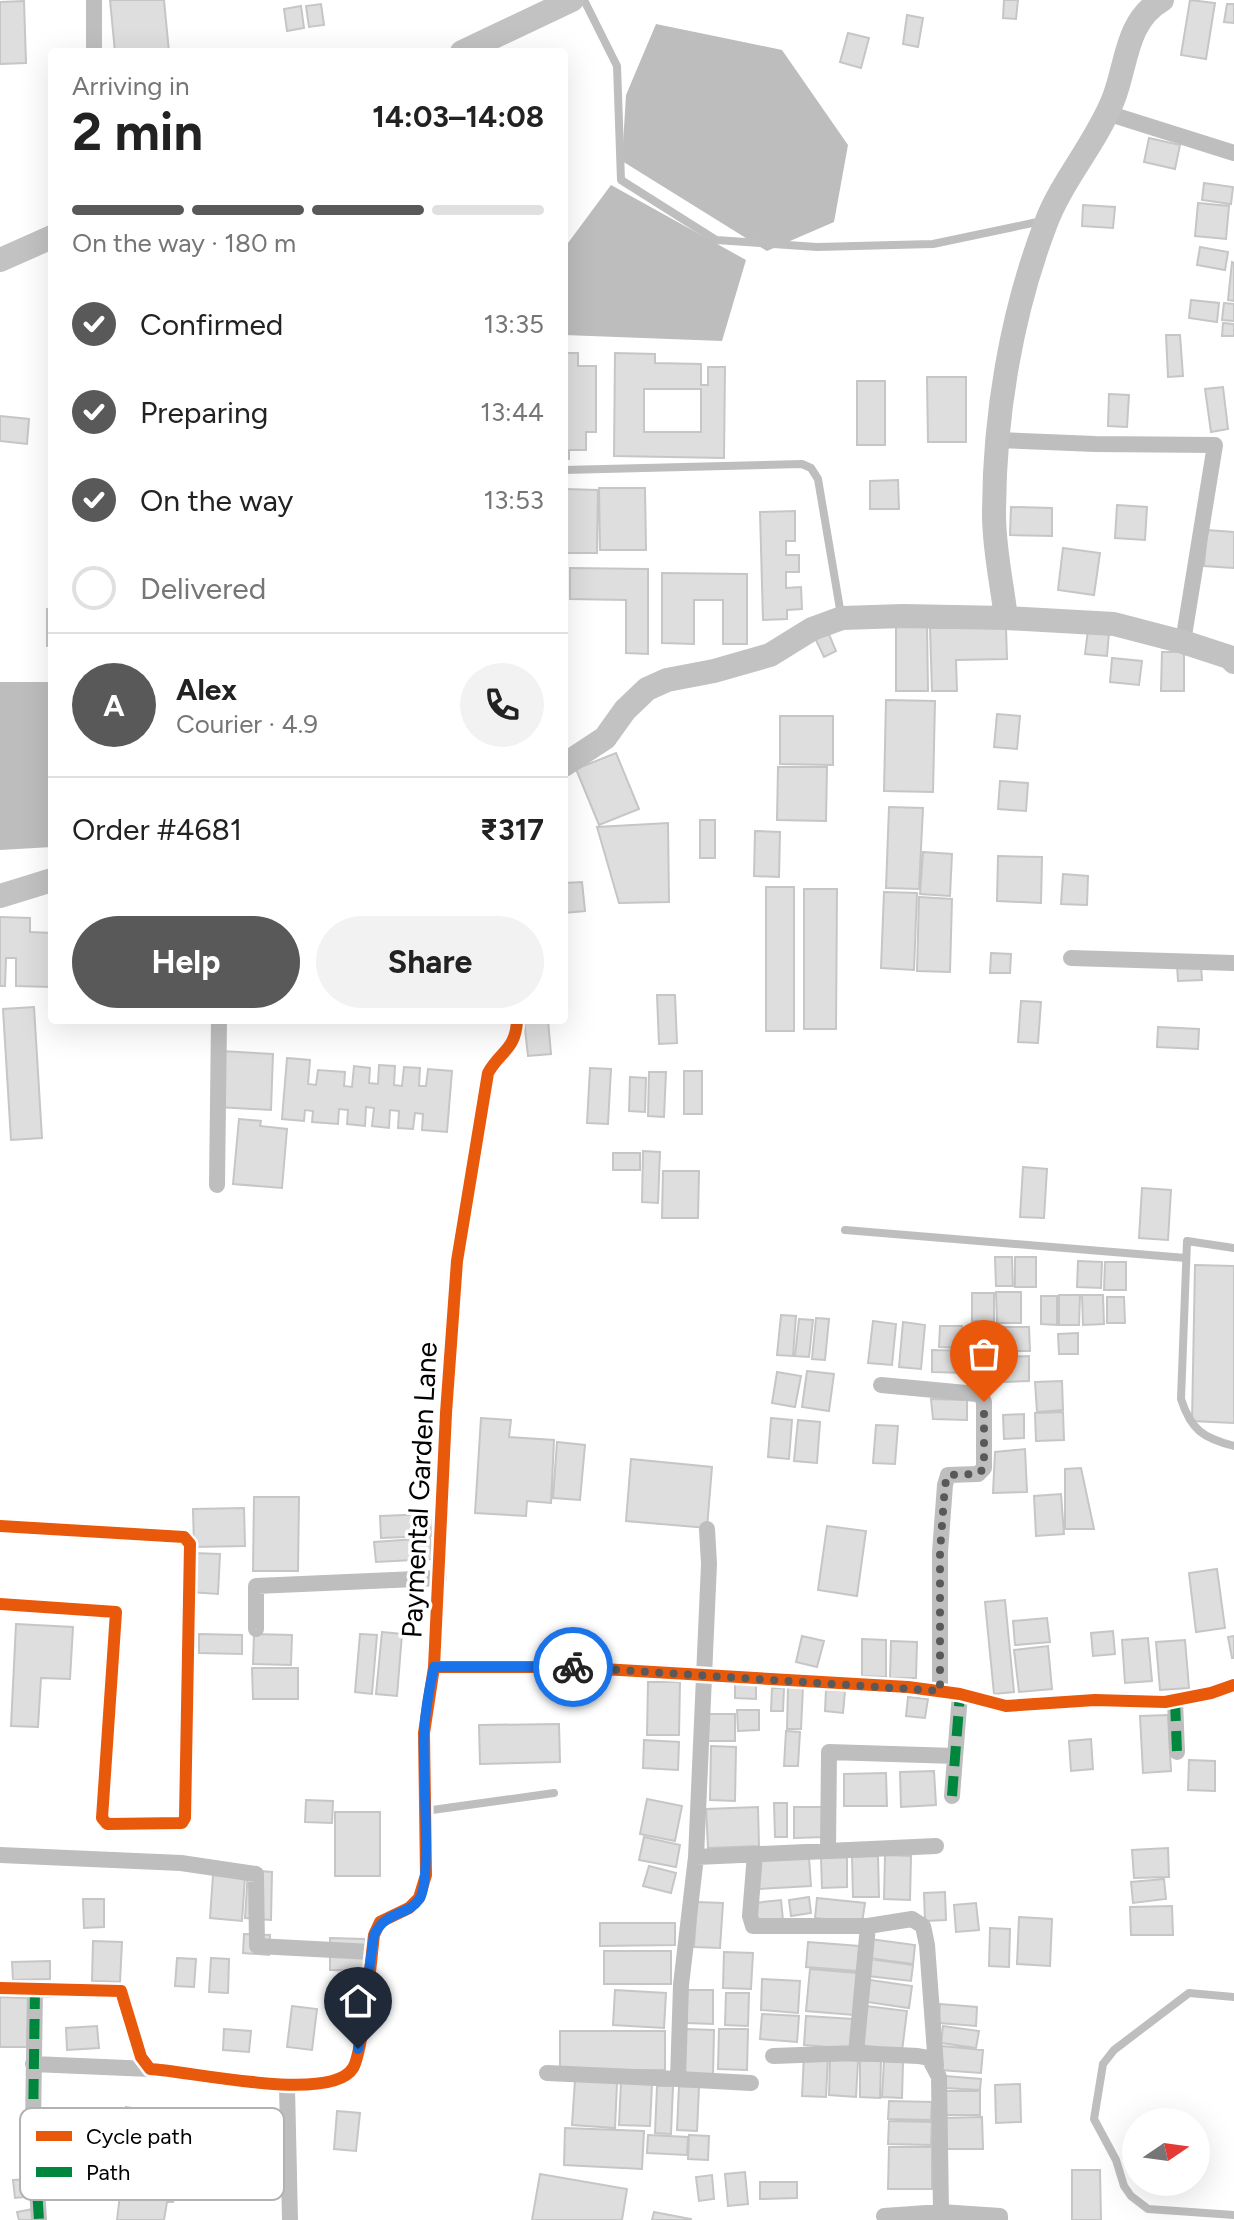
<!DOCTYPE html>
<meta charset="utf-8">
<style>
body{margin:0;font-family:Figtree,sans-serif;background:#f2f2f2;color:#222;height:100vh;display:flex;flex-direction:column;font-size:30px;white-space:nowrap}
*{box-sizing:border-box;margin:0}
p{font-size:26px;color:#767676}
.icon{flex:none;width:44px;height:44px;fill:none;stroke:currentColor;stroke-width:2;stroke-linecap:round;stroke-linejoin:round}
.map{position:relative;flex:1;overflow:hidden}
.side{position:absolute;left:48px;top:48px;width:520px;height:976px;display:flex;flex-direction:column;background:#fff;border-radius:8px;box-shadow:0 8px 32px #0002}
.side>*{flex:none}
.needle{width:52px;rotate:77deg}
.controls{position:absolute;left:1122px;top:2108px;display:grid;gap:16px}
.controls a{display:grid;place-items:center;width:88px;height:88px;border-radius:50%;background:#fff;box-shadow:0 8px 32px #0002;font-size:40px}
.pin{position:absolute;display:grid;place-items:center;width:68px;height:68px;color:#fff;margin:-82px -34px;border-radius:50% 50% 50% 0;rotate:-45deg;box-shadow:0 0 8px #0007}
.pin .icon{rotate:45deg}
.courier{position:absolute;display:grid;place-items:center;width:80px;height:80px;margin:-40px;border:6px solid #1a73e8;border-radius:50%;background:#fff;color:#222;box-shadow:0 2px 10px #0007}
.head em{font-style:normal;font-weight:700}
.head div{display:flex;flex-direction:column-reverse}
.head{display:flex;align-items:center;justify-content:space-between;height:136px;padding:0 24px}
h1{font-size:52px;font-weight:700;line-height:60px}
.bar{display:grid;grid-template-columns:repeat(4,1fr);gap:12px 8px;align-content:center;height:96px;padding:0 24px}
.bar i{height:10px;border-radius:6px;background:#e0e0e0}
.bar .selected{background:#595959}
.bar p{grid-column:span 4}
.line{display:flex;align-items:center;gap:20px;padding:0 24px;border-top:2px solid #e0e0e0}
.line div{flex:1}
.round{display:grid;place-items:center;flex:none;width:84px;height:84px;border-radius:42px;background:#f2f2f2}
ol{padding:0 24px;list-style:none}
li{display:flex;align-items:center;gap:24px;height:88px}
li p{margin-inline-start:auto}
li .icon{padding:8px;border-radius:50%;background:#595959;color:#fff;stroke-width:4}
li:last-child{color:#767676}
li i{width:44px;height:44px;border:4px solid #e0e0e0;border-radius:50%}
.cta{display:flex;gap:16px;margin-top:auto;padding:16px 24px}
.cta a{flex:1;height:92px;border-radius:48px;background:#595959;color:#fff;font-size:32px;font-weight:700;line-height:92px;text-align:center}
.cta a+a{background:#f2f2f2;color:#222}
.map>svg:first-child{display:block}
</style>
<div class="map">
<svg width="1234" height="2220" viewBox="0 0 1234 2220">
<rect width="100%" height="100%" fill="#fff"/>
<path fill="#bdbdbd" d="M656,24l126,26 66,95 -14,77 -67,29 -145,-90 4,-66z
M611,185l135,75 -24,81 -158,-6 1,-88z
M0,682h52v165l-52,3z"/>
<path fill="#dedede" stroke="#c6c6c6" stroke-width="2" fill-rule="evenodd" d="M110,0h54l5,52h-54z
M1004,0h14l-2,19 -13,-1z
M1190,0l25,3 -9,56 -25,-4z
M24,1l2,62 -26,1v-62z
M321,4l3,21 -15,2 -3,-21z
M1227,4h7v19l-10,-1z
M301,6l3,22 -17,3 -3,-22z
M907,15l16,3 -5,29 -15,-3z
M848,33l21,5 -8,30 -21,-6z
M1149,138l31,7 -5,24 -31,-7z
M1204,183l29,4 -2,17 -29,-4z
M1198,203l31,3 -3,33 -31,-3z
M1083,205l32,2 -2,21 -31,-2z
M1200,247l28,5 -3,18 -28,-5z
M1232,262l2,1v38l-6,-1z
M1191,300l28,3 -2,19 -28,-4z
M1224,303l10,1v17l-12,-1z
M1223,323l11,1v12h-12z
M1166,335h14l3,41 -15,1z
M564,353h14v13h18v66h-10v18h-17v9h-5z
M615,353l40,1v9l46,1v21h7v-18h17l-1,91 -110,-2zM644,389h57v43h-57z
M927,377h39v65h-38z
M857,381h28v64h-28z
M1223,387l5,42 -17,3 -6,-43z
M1109,394l20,1 -2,32 -19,-1z
M0,416l29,3 -2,25 -27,-3z
M898,480l1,29h-29v-28z
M599,488h46l1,62h-46z
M564,489l34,1 -1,63h-33z
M1117,505l30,2 -2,33 -30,-2z
M1011,507l41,1v28l-42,-1z
M795,511v30h-9v14h13v17h-13v16l15,-1 1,22 -15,1v9l-24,1 -3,-108z
M1207,530l27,2v36l-30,-2z
M1063,548l37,5 -6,42 -36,-5z
M570,568l78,1v85l-22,-1v-53l-56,-1z
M662,573l85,1v70h-24v-44h-29v44l-32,-1z
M47,609h5v37h-5z
M896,626h31l1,65h-32z
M1006,627l1,32 -51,1 1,31h-25l-2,-63z
M1088,630l21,2 -2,24 -22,-2z
M828,632l8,19 -12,6 -9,-19z
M1162,652h22v39h-23z
M1112,658l30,3 -3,24 -29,-3z
M886,700l49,1 -2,91 -49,-1z
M997,714l23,2 -3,33 -23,-2z
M780,716h53v49l-53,-1z
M616,753l23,56 -40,16 -23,-56z
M778,767h49l-1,54 -49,-1z
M1000,781l28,2 -2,28 -28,-2z
M889,807l34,1 -4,81 -33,-1z
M700,820h15v38h-15z
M668,823l1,79 -50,1 -22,-76z
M755,831l25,1 -1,45 -25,-1z
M923,852l29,2 -2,42 -30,-2z
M998,856l44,1 -1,46 -44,-2z
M1063,874l25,2 -1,29 -26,-1z
M582,882l3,29 -21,2v-30z
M766,887h28v144h-28z
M804,889h33l-1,140h-32z
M884,892l33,1 -3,77 -33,-2z
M919,897l33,2 -2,73 -33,-1z
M0,917l30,1v14l22,1 -3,37 3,1v16l-36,-1v-28h-10l-1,28h-5z
M991,953l20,1 -1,19h-20z
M1177,965h24l1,15 -24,1z
M657,995h18l2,48 -18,1z
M1021,1001l20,1 -3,41 -20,-1z
M34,1007l8,131 -31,2 -8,-131z
M524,1020h24l3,34 -23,2z
M1158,1027l41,2 -1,20 -41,-2z
M221,1051l52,3 -2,56 -53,-3z
M287,1058l23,2 -2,24 8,1 2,-15 27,2 -1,14 8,1 2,-21 16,2 -1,15 9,1 1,-19 16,1 -1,19 8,1 2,-19 16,1 -1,18h7l2,-17 24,2 -5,61 -25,-2 1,-16 -8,-1 -2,16 -15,-1 1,-17 -9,-1 -1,18 -17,-2 2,-18 -8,-1 -1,19 -18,-2 1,-14 -9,-1 -1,15 -26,-2 1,-11 -8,-1 -1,11 -22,-2z
M590,1068l21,1 -3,55 -21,-1z
M684,1071h18v43h-18z
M649,1072h17l-2,45 -16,-1z
M630,1077l16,1 -1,34 -16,-1z
M239,1119l22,2 -1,5 27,3 -5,59 -49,-4z
M643,1151l17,1 -2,51 -16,-1z
M613,1153h27v17h-27z
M1023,1167l24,2 -3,49 -24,-1z
M663,1171h36l-1,47h-36z
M1142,1188l29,2 -3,50 -29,-2z
M995,1257h17l1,29h-17z
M1015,1257h21v30h-21z
M1078,1261l24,1 -1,26 -24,-1z
M1105,1262h21v28h-22z
M1195,1265l39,1v157l-42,-2z
M996,1292h25v31h-24z
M972,1293h22v29l-22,-1z
M1059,1295h21l-1,30h-20z
M1082,1295h21l1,29 -21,1z
M1041,1296h16v29l-16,-1z
M1107,1297h17l1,26h-18z
M781,1315l15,1 -3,40 -16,-1z
M816,1318l13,1 -4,41 -13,-1z
M799,1319l14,1 -4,37 -14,-1z
M873,1321l23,3 -4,41 -24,-2z
M903,1322l22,3 -4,44 -22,-2z
M997,1325v25h-24l-1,-24z
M940,1326h22l-1,22 -22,-1z
M1000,1327h29l1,24h-29z
M1078,1333v21h-19l-1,-20z
M932,1350l37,1 -1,22 -36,-1z
M995,1356l2,31 -19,1 -2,-31z
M1029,1356v25l-27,1 -1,-25z
M807,1371l27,3 -5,37 -27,-4z
M777,1372l24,4 -6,31 -23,-4z
M1062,1381l1,29 -26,2 -2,-30z
M931,1399l36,1v20l-34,-1z
M1063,1412l1,28 -28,1 -1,-28z
M1024,1414v24l-20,1 -1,-24z
M481,1418l30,2 -2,17 45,3 -3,63 -24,-2 -1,15 -51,-3z
M771,1418l21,2 -3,39 -21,-2z
M798,1420l22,2 -3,41 -23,-2z
M876,1425l22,1 -3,38 -22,-1z
M557,1442l28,3 -5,55 -27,-2z
M1025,1449l2,43 -34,1 2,-41z
M631,1459l81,8 -5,61 -81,-7z
M1081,1468l13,61h-29v-60z
M1061,1494l3,40 -28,2 -2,-40z
M254,1497h45l-1,74h-45z
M244,1508l1,38 -51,1 -1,-38z
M430,1514l1,22 -50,2 -1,-22z
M827,1526l39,5 -9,65 -39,-6z
M430,1538l2,21 -56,3 -2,-20z
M193,1553l27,1 -2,40 -28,-2z
M1217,1569l8,59 -29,4 -7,-59z
M1005,1600l9,92 -20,2 -9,-92z
M1047,1618l3,24 -35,3 -2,-24z
M16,1624l57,3 -3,52 -29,-1 -3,49 -27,-1z
M1113,1631l2,23 -22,2 -2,-23z
M382,1632l20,2 -5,62 -21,-2z
M199,1634l43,1v19l-43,-1z
M254,1634l38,1 -1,30 -38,-1z
M360,1634l17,1 -5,59 -17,-2z
M802,1636l22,5 -7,26 -21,-5z
M1234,1636v22h-2l-4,-21z
M1148,1638l4,43 -27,2 -3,-43z
M862,1639l24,1v37l-24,-1z
M1185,1640l4,48 -29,2 -4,-48z
M891,1641l26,1 -1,36h-26z
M1048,1646l4,43 -33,3 -5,-42z
M252,1668h46v31h-45z
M735,1681l21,1v17l-21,-1z
M648,1682h32l-1,53h-32z
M788,1686h15l-2,43h-14z
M772,1688h12l-1,23h-12z
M826,1690l19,1 -2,22 -18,-2z
M908,1697l20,2 -3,19 -19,-2z
M737,1710h22v20l-21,1z
M706,1714h29v27h-28z
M1168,1715l3,56 -28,2 -3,-57z
M559,1724l1,38 -80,2 -1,-39z
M786,1731l14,1 -2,34h-14z
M1091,1739l2,30 -22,2 -2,-30z
M644,1740l35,2 -1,28 -35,-2z
M711,1746l25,1 -1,54 -25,-1z
M1189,1760l26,1v30l-27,-1z
M934,1771l2,34 -35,2 -1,-35z
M886,1773l1,33h-43v-32z
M647,1799l35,7 -7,35 -35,-7z
M306,1800l27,1 -1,22 -27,-1z
M774,1803h13v34h-12z
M758,1807l1,39 -51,2 -2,-39z
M794,1807h33v30l-33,1z
M335,1812h45v64h-45z
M644,1837l36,8 -4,22 -37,-7z
M1168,1848l1,29 -35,1 -2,-28z
M885,1855l26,1 -1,44 -26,-1z
M878,1856l1,41h-26l-1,-40z
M809,1857l2,29 -53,3 -2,-28z
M847,1857v30l-25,1 -1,-30z
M649,1866l27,7 -5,20 -28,-7z
M248,1870l24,2 -1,48 -26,-2z
M213,1875l32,2 -3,44 -32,-3z
M1164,1879l2,20 -33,4 -2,-21z
M945,1892l1,28 -21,1 -1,-28z
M809,1897l2,16 -20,3 -2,-16z
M817,1898l48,5 -3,20 -47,-5z
M83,1899h21v28l-20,1z
M781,1900l2,20 -27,3 -2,-20z
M697,1902l26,1 -3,45 -26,-1z
M976,1903l3,27 -23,2 -2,-27z
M1172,1906l1,29h-42l-1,-28z
M1019,1917l33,2 -2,47 -33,-2z
M600,1923h75v22l-75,1z
M990,1928l20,1 -1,38 -20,-1z
M244,1934l26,1 -1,20 -26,-2z
M330,1938l35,1v32l-35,-1z
M870,1939l45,6 -2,19 -45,-6z
M93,1941l29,1 -2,40 -28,-1z
M808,1942l51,4 -1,25 -52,-4z
M604,1951h67v33h-67z
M724,1952l29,1 -2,36 -28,-1z
M177,1958l19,1 -2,28 -19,-1z
M211,1958l18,1 -1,34 -19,-1z
M870,1959l43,6 -2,16 -43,-5z
M50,1961v18l-37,1 -1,-18z
M810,1969l47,4 -3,42 -48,-4z
M762,1979l38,2 -2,32 -37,-3z
M870,1980l42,6 -3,22 -42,-6z
M615,1990l51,3 -2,35 -51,-3z
M687,1990h26v34l-26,-1z
M726,1993h23l-1,33 -23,-1z
M0,1997l29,1 -2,49h-27z
M940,2004l37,3 -1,19 -37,-3z
M292,2006l25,3 -5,41 -25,-3z
M866,2006l41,5 -5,40 -41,-6z
M762,2014l37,2 -2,26 -37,-3z
M806,2016l47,3 -2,30 -47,-4z
M97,2026l2,22 -32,2 -1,-22z
M943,2026l36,5 -3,17 -35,-5z
M224,2029l27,2 -2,21 -26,-2z
M685,2029l29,1 -1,45 -29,-1z
M719,2029h29l-1,41 -29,-1z
M560,2031h105v39h-105z
M942,2046l41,4 -2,23 -41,-3z
M804,2055l24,1 -2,41 -24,-1z
M830,2059l28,2 -2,36 -27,-2z
M860,2061h21l-1,37 -20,-1z
M884,2061l19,1 -1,36 -20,-1z
M945,2076l36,3 -1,11 -35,-2z
M575,2080l42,3 -2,45 -43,-3z
M621,2082l31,2 -2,42 -31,-1z
M1020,2084l1,38 -25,1 -1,-38z
M657,2086h16l-2,48 -16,-1z
M679,2086l20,1 -2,44 -20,-1z
M943,2091h37v24h-37z
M889,2101l43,1 -1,18 -43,-1z
M126,2107l25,4 -3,20 -26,-4z
M337,2111l23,2 -4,38 -22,-2z
M982,2117l1,32h-39l-1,-31z
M889,2121l43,1 -1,23 -43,-1z
M565,2128l79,3 -2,38 -78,-4z
M648,2135l40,2 -1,18 -40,-2z
M689,2135l20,1 -1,24 -20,-1z
M889,2147h43v42h-44z
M124,2162l54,9 -5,31h-6l-3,18h-47z
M1072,2170h28l1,50h-29z
M745,2172l3,32 -20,2 -3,-32z
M540,2174l87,15 -5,31h-90z
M712,2175l2,24 -15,2 -3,-24z
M33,2179l1,17 -19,2 -2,-18z
M53,2180l2,19 -16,2 -2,-19z
M760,2182h37v16l-37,1z
M33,2209l2,11h-16l-2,-8z
M654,2212l37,7v1h-39z"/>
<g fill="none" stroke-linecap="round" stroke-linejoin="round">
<path stroke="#bebebe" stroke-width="8" d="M584,0l33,66 4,114 95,60 101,7 116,-3 109,-23
M564,470l238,-6 9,4 7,11 23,136
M845,1230l341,28
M1234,1248l-47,-7 -6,158c10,31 22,39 53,47
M425,1811l129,-18
M1234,1997l-45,-4 -75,57 -11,14 -9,55 22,41 8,26 7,10 17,13 86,6"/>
<path stroke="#bebebe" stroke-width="16" d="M94,0v52
M1107,113l127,40
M998,440l97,4 120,1 -32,197
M1071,958l163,5
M217,1185l2,-165
M881,1385l96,9 5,3 2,5v66l-6,6 -30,1 -3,10 -5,67v139
M0,1526l184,11 6,7 -5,274 -3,5 -75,1 -5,-6 14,-206 -116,-8
M707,1529l2,35 -13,293 240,-11
M256,1629v-43l183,-8
M434,1667h135l339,20 52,7 46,12 89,-6 70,2 46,-9 23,-8
M1175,1701l2,51
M952,1796l8,-102
M828,1850l1,-98 126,4
M755,1854l-5,62 3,10h115l-12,127
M0,1855l181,8 75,11 1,72 115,6
M868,1926l44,-7 11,7 4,19 9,121
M0,1988l121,3 20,66 9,12c40,2 181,35 203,-1 10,-16 18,-108 21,-133l6,-13 29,-14 10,-10 7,-23 -2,-142 10,-66 12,-254 11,-152 31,-188c12,-22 28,-23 29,-53
M35,1989l-2,137 6,94
M773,2056l83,-3 62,3 11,2 10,19 2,135 -57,4
M33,2064l117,5
M547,2073l131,6 3,-94 15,-128
M678,2079l73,4
M287,2087l3,133
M941,2212l59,4v4"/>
<path stroke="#c2c2c2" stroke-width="24" d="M462,52l110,-52
M0,260l52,-23
M1006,618c-4,-34 -12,-69 -12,-103 0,-98 17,-201 52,-292 15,-41 50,-80 67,-123 14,-34 12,-79 49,-100
M564,765l41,-27 20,-28 22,-21 20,-9 47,-9 56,-16 42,-26 30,-11 61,-2 103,2 108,6 69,18 46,15 5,5
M0,896l52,-16"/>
<path stroke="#00873e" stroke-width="10" stroke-dasharray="20 10" stroke-linecap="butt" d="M1175,1701l2,51
M952,1796l8,-102
M35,1989l-2,137 6,94"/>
<defs>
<path id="cycleway" d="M0,1526l184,11 6,7 -5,274 -3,5 -75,1 -5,-6 14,-206 -116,-8
M434,1667h135l339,20 52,7 46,12 89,-6 70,2 46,-9 23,-8
M0,1988l121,3 20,66 9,12c40,2 181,35 203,-1 10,-16 18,-108 21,-133l6,-13 29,-14 10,-10 7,-23 -2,-142 10,-66 12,-254 11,-152 31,-188c12,-22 28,-23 29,-53"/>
</defs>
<use href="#cycleway" stroke="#fff" stroke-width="17"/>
<use href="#cycleway" stroke="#e8590c" stroke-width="12"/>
</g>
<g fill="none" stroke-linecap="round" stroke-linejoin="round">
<path stroke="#595959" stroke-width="8" stroke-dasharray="0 14.4" d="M573,1667l367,24v-139l5,-67 3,-10 30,-1 6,-6v-66"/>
<path stroke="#1a73e8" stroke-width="10" d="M358,2049l16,-114c13,-26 34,-18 46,-37 12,-19 2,-134 4,-165 1,-22 5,-44 10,-66h139"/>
</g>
<g text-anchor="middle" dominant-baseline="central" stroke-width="7" stroke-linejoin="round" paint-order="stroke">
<g font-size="28" fill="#000" stroke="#fff">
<text transform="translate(419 1490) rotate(-87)">Paymental Garden Lane</text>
</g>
</g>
<rect x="20" y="2108" width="264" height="92" rx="12" fill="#fff" stroke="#b2b2b2" stroke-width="2"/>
<rect x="36" y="2131" width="36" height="10" fill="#e8590c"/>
<rect x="36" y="2167" width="36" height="10" fill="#00873e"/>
<g font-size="22" fill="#000">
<text x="86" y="2144">Cycle path</text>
<text x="86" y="2180">Path</text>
</g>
</svg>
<div class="controls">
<a><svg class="needle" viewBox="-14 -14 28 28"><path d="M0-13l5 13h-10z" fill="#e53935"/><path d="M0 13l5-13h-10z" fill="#767676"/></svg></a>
</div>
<div class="pin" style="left:984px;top:1402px;background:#ea580c"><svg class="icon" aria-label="bag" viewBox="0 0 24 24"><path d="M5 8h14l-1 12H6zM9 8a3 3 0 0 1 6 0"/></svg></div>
<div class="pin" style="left:358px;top:2049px;background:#1f2937"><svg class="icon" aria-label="home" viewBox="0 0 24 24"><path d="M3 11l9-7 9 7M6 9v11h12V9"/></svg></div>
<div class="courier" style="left:573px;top:1667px"><svg class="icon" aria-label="bike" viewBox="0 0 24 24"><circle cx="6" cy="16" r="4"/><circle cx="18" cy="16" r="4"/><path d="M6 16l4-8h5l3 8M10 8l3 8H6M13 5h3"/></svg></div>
<section class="side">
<div class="head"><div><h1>2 min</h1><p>Arriving in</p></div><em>14:03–14:08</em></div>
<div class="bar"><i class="selected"></i><i class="selected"></i><i class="selected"></i><i></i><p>On the way · 180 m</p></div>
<ol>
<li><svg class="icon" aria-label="check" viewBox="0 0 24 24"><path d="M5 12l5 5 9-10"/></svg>Confirmed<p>13:35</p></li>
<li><svg class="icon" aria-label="check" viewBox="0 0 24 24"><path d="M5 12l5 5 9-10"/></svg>Preparing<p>13:44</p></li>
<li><svg class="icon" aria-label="check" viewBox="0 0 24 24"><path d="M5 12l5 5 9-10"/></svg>On the way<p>13:53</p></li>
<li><i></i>Delivered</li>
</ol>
<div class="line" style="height:144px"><b class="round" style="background:#595959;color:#fff">A</b><div><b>Alex</b><p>Courier · 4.9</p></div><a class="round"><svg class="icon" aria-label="phone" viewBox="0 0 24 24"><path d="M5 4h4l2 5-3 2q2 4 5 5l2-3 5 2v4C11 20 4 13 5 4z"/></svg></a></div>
<div class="line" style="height:104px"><div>Order #4681</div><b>₹317</b></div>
<div class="cta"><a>Help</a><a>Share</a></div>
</section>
</div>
